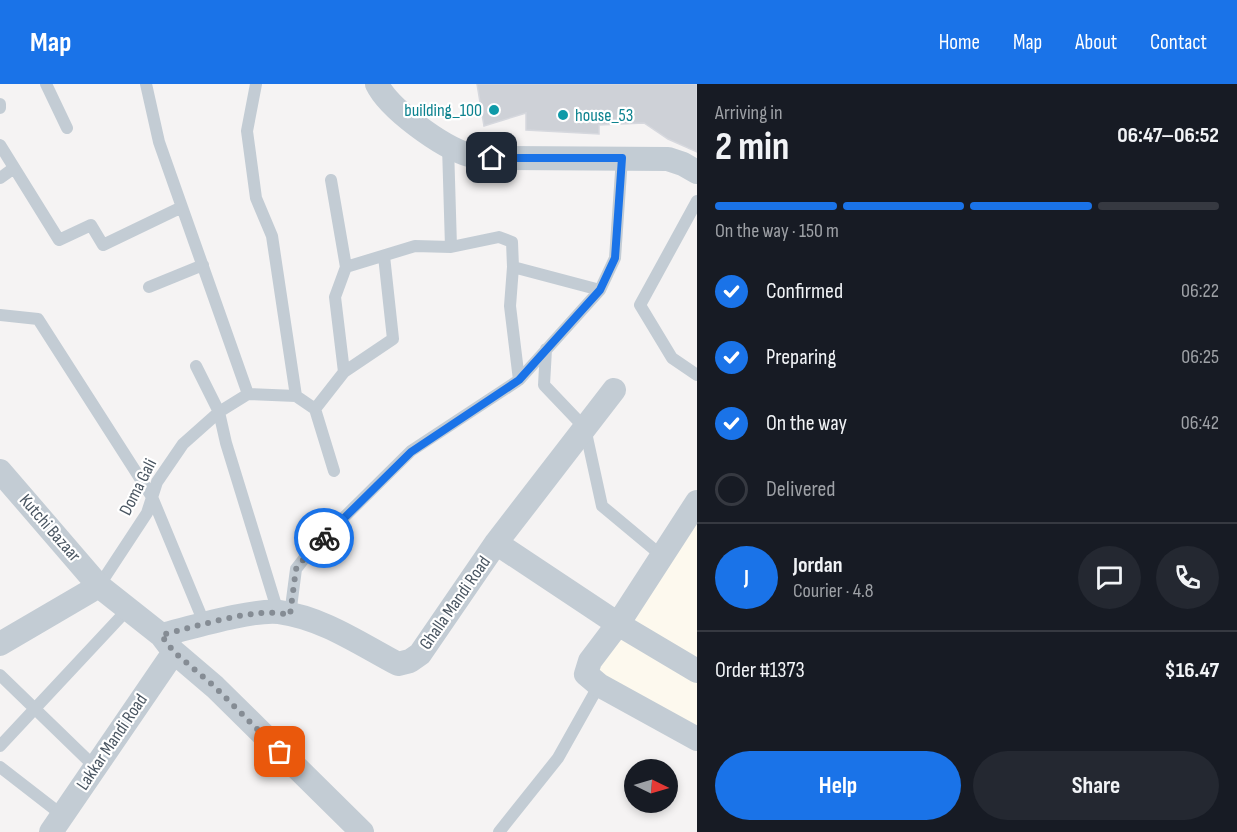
<!DOCTYPE html>
<meta charset="utf-8">
<style>
body{margin:0;font-family:"Sofia Sans Condensed",sans-serif;background:#242831;color:#f1f3f6;height:100vh;display:flex;flex-direction:column;font-size:22px;white-space:nowrap}
*{box-sizing:border-box;margin:0}
p{font-size:20px;color:#9ea1a6}
.icon{flex:none;width:33px;height:33px;fill:none;stroke:currentColor;stroke-width:2;stroke-linecap:round;stroke-linejoin:round}
.map{position:relative;flex:1;overflow:hidden}
.side{display:flex;flex-direction:column;background:#171b24;width:540px}
.side>*{flex:none}
.needle{width:39px;rotate:95deg}
.tools{position:absolute;left:624px;top:675px;display:grid;gap:12px}
.tools a{display:grid;place-items:center;width:54px;height:54px;border-radius:50%;background:#171b24;box-shadow:0 3px 9px #0003;font-size:30px}
.pin{position:absolute;display:grid;place-items:center;width:51px;height:51px;color:#fff;margin:-26px;border-radius:12px;box-shadow:0 3px 9px #0006}
.courier{position:absolute;display:grid;place-items:center;width:60px;height:60px;margin:-30px;border:4px solid #1a73e8;border-radius:50%;background:#fff;color:#222;box-shadow:0 2px 8px #0007}
.overview em{font-style:normal;font-weight:700}
.overview div{display:flex;flex-direction:column-reverse}
.overview{display:flex;align-items:center;justify-content:space-between;height:102px;padding:0 18px}
h1{font-size:39px;font-weight:700;line-height:45px}
.bar{display:grid;grid-template-columns:repeat(4,1fr);gap:9px 6px;align-content:center;height:72px;padding:0 18px}
.bar i{height:8px;border-radius:4px;background:#363941}
.bar .active{background:#1a73e8}
.bar p{grid-column:span 4}
.line{display:flex;align-items:center;gap:15px;padding:0 18px;border-top:2px solid #363941}
.line div{flex:1}
.round{display:grid;place-items:center;flex:none;width:63px;height:63px;border-radius:32px;background:#242831}
ol{padding:0 18px;list-style:none}
li{display:flex;align-items:center;gap:18px;height:66px}
li p{margin-inline-start:auto}
li .icon{padding:6px;border-radius:50%;background:#1a73e8;color:#fff;stroke-width:4}
li:last-child{color:#9ea1a6}
li i{width:33px;height:33px;border:3px solid #363941;border-radius:50%}
.primary-button{display:flex;gap:12px;margin-top:auto;padding:12px 18px}
.primary-button a{flex:1;height:69px;border-radius:36px;background:#1a73e8;color:#fff;font-size:24px;font-weight:700;line-height:69px;text-align:center}
.primary-button a+a{background:#242831;color:#f1f3f6}
header{display:flex;align-items:center;gap:36px;box-sizing:border-box;height:84px;padding:0 30px;background:#1a73e8;color:#fff}
header strong{font-size:28px}
nav{display:flex;gap:33px;margin-inline-start:auto;font-size:21px}
main{display:flex;flex:1;min-height:0}
.map>svg:first-child{display:block}
</style>
<header>
<strong>Map</strong>
<nav><a>Home</a><a>Map</a><a>About</a><a>Contact</a></nav>
</header>
<main>
<div class="map">
<svg width="697" height="748" viewBox="0 0 697 748">
<rect width="100%" height="100%" fill="#f5f3f3"/>
<path fill="#fdf9ee" d="M691,437l6,3v207l-101,-59z"/>
<path fill="#ced1d7" stroke="#d6d8de" stroke-width="1.5" d="M477,0h220v68l-29,-13 -24,-16 -45,2v9l-73,-4v-17l-42,13z"/>
<g fill="none" stroke-linecap="round" stroke-linejoin="round">
<path stroke="#c3ccd4" stroke-width="12" d="M46,0l21,44
M146,0l13,58 89,252
M256,0l-9,47 9,67 16,38 24,160
M0,20v4
M0,61l59,95 32,-15 12,20 79,-38
M0,94l14,-10
M331,96l15,87
M697,117l-57,104 32,53 25,17
M451,163l48,-10 13,5 1,25
M149,203l54,-22
M0,231l38,4 114,178 53,128
M546,265l-2,36 41,43 17,78 60,50
M196,282l23,46 7,31 52,169
M344,288l49,-33 -9,-83
M519,296l-9,-74 3,-39 87,23
M248,310l48,2 19,13 19,62
M315,325l29,-37 -9,-75 11,-30 69,-21 36,1 -3,-101
M99,502l48,-73 10,-31 26,-38 36,-32 29,-18
M290,531l6,-46 14,-18 101,-100 108,-71 81,-90 15,-32 7,-100
M0,591l95,92
M0,662l128,-137
M0,683l62,48
M499,748l59,-74 41,-73"/>
<path stroke="#c3ccd4" stroke-width="24" d="M377,0c12,25 65,63 92,71 7,2 16,2 23,3l176,1 15,5 14,8
M0,387l99,115 62,49 13,17 41,35 147,145
M697,418l-79,122 -28,37 -4,13 13,11 98,54
M496,459l122,81 79,47
M161,551c29,-7 91,-26 118,-23 44,6 81,32 119,52l12,-3 10,-7 76,-111 118,-153
M0,560l99,-58
M51,748l123,-180"/>
</g>
<g fill="none" stroke-linecap="round" stroke-linejoin="round">
<path stroke="#858c94" stroke-width="6" stroke-dasharray="0 10.8" d="M280,668l-65,-65 -41,-35 -13,-17c36,-8 94,-29 129,-20l6,-46 14,-18 14,-13"/>
<path stroke="#1a73e8" stroke-width="8" d="M324,454l87,-86 108,-72 81,-90 15,-32 7,-100h-130"/>
</g>
<g fill="#0f9aa8" stroke="#fff" stroke-width="2">
<circle cx="494" cy="26" r="6"/>
<circle cx="563" cy="31" r="6"/>
</g>
<g text-anchor="middle" dominant-baseline="central" stroke-width="4.5" stroke-linejoin="round" paint-order="stroke">
<g font-size="18" fill="#0d838f" stroke="#fff" text-anchor="end">
<text x="482" y="26">building_100</text>
<text x="575" y="31" text-anchor="start">house_53</text>
</g>
<g font-size="18" fill="#495561" stroke="#fff">
<text transform="translate(138 403) rotate(-63)">Doma Gali</text>
<text transform="translate(50 444) rotate(49)">Kutchi Bazaar</text>
<text transform="translate(455 519) rotate(-55)">Ghalla Mandi Road</text>
<text transform="translate(112 658) rotate(-56)">Lakkar Mandi Road</text>
</g>
</g>
</svg>
<div class="tools">
<a><svg class="needle" viewBox="-14 -14 28 28"><path d="M0-13l5 13h-10z" fill="#e53935"/><path d="M0 13l5-13h-10z" fill="#9ea1a6"/></svg></a>
</div>
<div class="pin" style="left:280px;top:668px;background:#ea580c"><svg class="icon" aria-label="bag" viewBox="0 0 24 24"><path d="M5 8h14l-1 12H6zM9 8a3 3 0 0 1 6 0"/></svg></div>
<div class="pin" style="left:492px;top:74px;background:#1f2937"><svg class="icon" aria-label="home" viewBox="0 0 24 24"><path d="M3 11l9-7 9 7M6 9v11h12V9"/></svg></div>
<div class="courier" style="left:324px;top:454px"><svg class="icon" aria-label="bike" viewBox="0 0 24 24"><circle cx="6" cy="16" r="4"/><circle cx="18" cy="16" r="4"/><path d="M6 16l4-8h5l3 8M10 8l3 8H6M13 5h3"/></svg></div>
</div>
<section class="side">
<div class="overview"><div><h1>2 min</h1><p>Arriving in</p></div><em>06:47–06:52</em></div>
<div class="bar"><i class="active"></i><i class="active"></i><i class="active"></i><i></i><p>On the way · 150 m</p></div>
<ol>
<li><svg class="icon" aria-label="check" viewBox="0 0 24 24"><path d="M5 12l5 5 9-10"/></svg>Confirmed<p>06:22</p></li>
<li><svg class="icon" aria-label="check" viewBox="0 0 24 24"><path d="M5 12l5 5 9-10"/></svg>Preparing<p>06:25</p></li>
<li><svg class="icon" aria-label="check" viewBox="0 0 24 24"><path d="M5 12l5 5 9-10"/></svg>On the way<p>06:42</p></li>
<li><i></i>Delivered</li>
</ol>
<div class="line" style="height:108px"><b class="round" style="background:#1a73e8;color:#fff">J</b><div><b>Jordan</b><p>Courier · 4.8</p></div><a class="round"><svg class="icon" aria-label="chat" viewBox="0 0 24 24"><path d="M4 5h16v11H9l-5 4z"/></svg></a><a class="round"><svg class="icon" aria-label="phone" viewBox="0 0 24 24"><path d="M5 4h4l2 5-3 2q2 4 5 5l2-3 5 2v4C11 20 4 13 5 4z"/></svg></a></div>
<div class="line" style="height:78px"><div>Order #1373</div><b>$16.47</b></div>
<div class="primary-button"><a>Help</a><a>Share</a></div>
</section>
</main>
